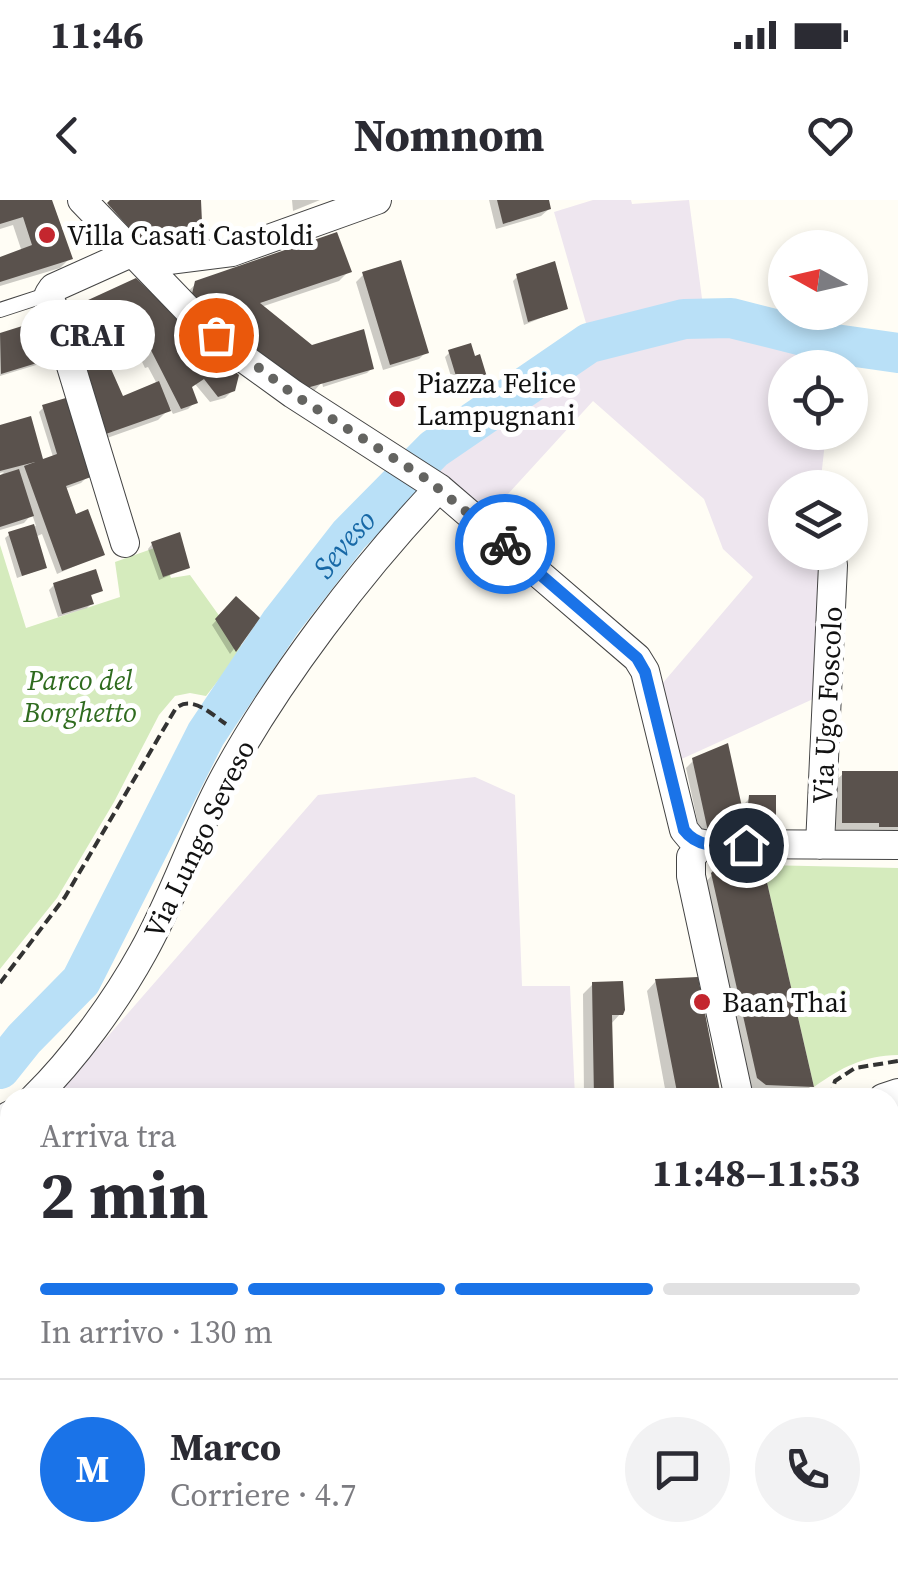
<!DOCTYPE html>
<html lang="it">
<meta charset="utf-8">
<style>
body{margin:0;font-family:"Source Serif 4",serif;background:#f2f2f3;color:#2b2b33;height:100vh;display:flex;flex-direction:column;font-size:38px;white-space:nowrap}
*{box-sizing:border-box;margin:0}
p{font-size:32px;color:#7c7c81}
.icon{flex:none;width:55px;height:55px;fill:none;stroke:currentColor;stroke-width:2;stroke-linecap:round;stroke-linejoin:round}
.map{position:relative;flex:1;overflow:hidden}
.side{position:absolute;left:0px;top:888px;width:900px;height:492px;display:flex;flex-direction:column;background:#fff;border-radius:30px 30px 0 0;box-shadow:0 5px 15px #0003}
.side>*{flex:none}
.needle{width:65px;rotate:278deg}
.buttons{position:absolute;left:768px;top:30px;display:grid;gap:20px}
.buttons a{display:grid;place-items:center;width:100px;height:100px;border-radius:50%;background:#fff;box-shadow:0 5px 15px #0003;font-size:50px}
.pin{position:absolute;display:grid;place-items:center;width:85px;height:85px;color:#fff;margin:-42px;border:5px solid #fff;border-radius:50%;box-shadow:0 2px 10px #0007}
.courier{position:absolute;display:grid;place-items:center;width:100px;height:100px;margin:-50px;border:8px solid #1a73e8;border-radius:50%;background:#fff;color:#222;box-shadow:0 2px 12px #0007}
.bubble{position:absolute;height:70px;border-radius:35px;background:#fff;box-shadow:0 5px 15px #0003;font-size:32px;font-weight:700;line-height:70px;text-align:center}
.overview em{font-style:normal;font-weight:700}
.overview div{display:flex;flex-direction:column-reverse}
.overview{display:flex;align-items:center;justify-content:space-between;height:170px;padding:0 40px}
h1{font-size:65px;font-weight:700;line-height:75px}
.bar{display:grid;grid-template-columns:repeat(4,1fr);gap:15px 10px;align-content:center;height:120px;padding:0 40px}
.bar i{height:12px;border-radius:8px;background:#e1e1e2}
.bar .selected{background:#1a73e8}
.bar p{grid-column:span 4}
.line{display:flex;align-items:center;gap:25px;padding:0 40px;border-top:2px solid #e1e1e2}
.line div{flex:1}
.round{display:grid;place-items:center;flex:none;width:105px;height:105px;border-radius:52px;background:#f2f2f3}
.status{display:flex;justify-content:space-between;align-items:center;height:70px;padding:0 50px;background:#fff;direction:ltr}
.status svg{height:28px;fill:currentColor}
header{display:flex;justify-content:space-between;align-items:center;height:130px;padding:0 40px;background:#fff;font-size:45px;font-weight:700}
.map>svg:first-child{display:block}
</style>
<div class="status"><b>11:46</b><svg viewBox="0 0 49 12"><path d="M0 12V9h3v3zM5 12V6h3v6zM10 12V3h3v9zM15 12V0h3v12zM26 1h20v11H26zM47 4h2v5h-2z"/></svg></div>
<header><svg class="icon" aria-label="back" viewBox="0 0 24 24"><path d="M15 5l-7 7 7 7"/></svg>Nomnom<svg class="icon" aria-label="heart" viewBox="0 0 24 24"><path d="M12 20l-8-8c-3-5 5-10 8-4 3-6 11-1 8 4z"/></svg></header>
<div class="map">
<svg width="898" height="1379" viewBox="0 0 898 1379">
<rect width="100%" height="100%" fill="#fffdf5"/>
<path fill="#eee6ef" d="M593,0h38l1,4 57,-4 14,106 -115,24 -34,-118z
M737,135l97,25 -1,7 -48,1v64l41,1 -6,54 -35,1v64l41,1 -4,142 -147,67 -19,-71 97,-114 -30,-28 -19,-50 -111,-98 -107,117 -55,-45 40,-34 118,-76 31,-12 61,-14z
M475,577l40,18 7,191h48l5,111h-520l263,-302z"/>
<path fill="#d5ebbd" d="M0,345l26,83 94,-31 -5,-35 45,-16 11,32 19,-3 53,74 -37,47 -16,-3 -15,3 -16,19 -45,87 -57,96 -57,71z
M763,665l135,3v187c-35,1 -56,12 -84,32z"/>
<path fill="#0003" fill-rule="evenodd" d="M6,0h43l21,58 -10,10 -60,18v-27l22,-7 -9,-27 -13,4v-27z
M114,0h85l2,44 -44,9 -25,-8 -31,-33z
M292,0h28l-27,11z
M489,0h58l2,9 -8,7 -45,13z
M349,71l-10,10 -78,26 51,41 60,20 -5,5 -44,14 -1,-5 -7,8 -23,8 -106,-105 11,-10z
M363,75l63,77 -7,7 -36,11 -27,-88z
M518,76l47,32 -41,17 -11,-44z
M135,81l98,109 -8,8 -15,4 -15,-18 -6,4 6,14 -7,7 -15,5 -3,-6 -12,12 -65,23 -5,33 -7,7 -16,6 10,30 27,35 -45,20 -15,-40 -7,3 9,31 -27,10 -12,-40 5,-4 26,-8 -4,-12 -8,9 -24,7v-54l4,-4 -4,1v-46l40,32 -7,7 21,-6 -15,-48 4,-4 35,-11 -22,-38 -56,17v-40l49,-16zM125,127l20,41 3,-1 8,15 -34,18 -23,-53 8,-11z
M450,152l35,24 -30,13 -10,-32z
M152,344l35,24 -28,12 -11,-31z
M54,385l46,5 -11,7 2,7 -4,4 -29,9 -9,-27z
M236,399l21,20 -27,35 -18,-29z
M693,561l47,47 10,-10h23l-71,45 -16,-75z
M898,573v59l-62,-2 -1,-49 8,-7z
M722,664l89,222 -10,10 -45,-2 -8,-6 -45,-203z
M656,781l62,109 -8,8h-126l-1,-104 10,-10 28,29 -11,12 1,70 55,-1 -19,-103z
M890,912h8v25h-8z
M0,1014h10v36l-10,1z
M0,1080h10v86l-10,1z
M898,1107v64h-1v-62z
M10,1214v116l-10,1v-116z
M890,1283h8v76l-8,1z
M372,1370h54v3l-6,6h-48z
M474,1370h57l-4,4 -52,3z"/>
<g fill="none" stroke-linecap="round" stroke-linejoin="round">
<path stroke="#b9e0f7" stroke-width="40" id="s1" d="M0,869l24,-30 57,-58 125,-247 75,-112 68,-87 85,-86 155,-106 95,-24 47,-1 104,26 63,9"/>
</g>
<path fill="#5a524d" d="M0,0h52l21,59 -73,23v-25l32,-12 -9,-28 -23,7z
M110,0h91l2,45 -37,2 -27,-8 -32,-36z
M497,0h52l2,9 -48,15z
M337,32l15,40 -92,31 52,42 52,-16 10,40 -71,20 -69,-51 -43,-40 4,-17z
M401,60l28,93 -39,12 -28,-93z
M555,61l13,48 -40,13 -12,-48z
M136,78l103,97 -4,16 -17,6 -14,-18 -12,8 6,16 -17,6 -46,-90 -27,13 3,7 -11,5 23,52 36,-15 12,30 -68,24 -41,-123z
M51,117l12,38 -62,19 -1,-41z
M471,143l4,13 5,-2 7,23 -28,9 -11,-36z
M76,195l19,64 -9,3 5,15 -25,9 10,28 12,-5 17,46 -43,16 -38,-105 11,-4 -35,9v-46l31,-9 12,43 14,-5 -15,-49z
M19,269l15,47 -34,11v-52z
M34,324l13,44 -25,8 -14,-44z
M180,332l10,36 -27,9 -12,-35z
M96,369l7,22 -12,4 3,9 -32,10 -9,-31z
M236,396l24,22 -24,34 -21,-33z
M728,543l14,64 6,-2 1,-10h27v42l-67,-1 -17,-78z
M842,571h56v56h-19v-4h-37z
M722,662l41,3 51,222 -48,-2 -9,-7 -46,-205z
M698,777l22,114 -11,1 -3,6h-112l-2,-116 31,-1 2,29 -2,5h-11l2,77h63l-22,-113z
M10,1011v33l-10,1v-33z
M10,1077v81h-10v-80z
M0,1212h10v110h-10z
M890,1280h8v66l-8,1z
M84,1370v9h-83l-1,-5z
M378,1370h51v4l-50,3z"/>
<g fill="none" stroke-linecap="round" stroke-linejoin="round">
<defs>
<path id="service" d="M0,110l49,-16
M890,1047l8,-1
M850,1370l1,9"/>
<path id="minor" d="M82,0l110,114 47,41 54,39 146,94 198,170 8,13 39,159 10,12 9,2 195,1
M145,63l87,-11 145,-52
M125,343l-76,-249 4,-6 80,-36
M703,644l-12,13v19l48,222
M820,645l13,-280
M34,898c40,-39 82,-97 109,-146 31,-55 50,-116 80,-172 54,-100 138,-210 216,-292
M883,898l15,-5
M0,921l10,-6
M0,1004h10
M785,1370l17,4"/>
</defs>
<use href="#service" stroke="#444" stroke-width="16"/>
<use href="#minor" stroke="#444" stroke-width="30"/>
<path stroke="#333" stroke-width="4" stroke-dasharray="10 5" stroke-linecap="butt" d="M0,783l65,-86 111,-189c17,-13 35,6 50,16
M830,896l28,-3
M830,898l5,-17 20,-13 43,-7
M890,1020h8"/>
<use href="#service" stroke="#fff" stroke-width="14"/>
<use href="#minor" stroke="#fff" stroke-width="28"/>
<defs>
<path id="rail" d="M890,958l8,-1
M0,979h10
M890,992h8"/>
</defs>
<use href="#rail" stroke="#c4262e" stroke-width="10"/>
<use href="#rail" stroke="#fff" stroke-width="6" stroke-dasharray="19" stroke-linecap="butt"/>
</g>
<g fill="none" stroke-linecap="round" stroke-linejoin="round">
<path stroke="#646461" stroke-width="10" stroke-dasharray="0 18" d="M216,135l77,59 135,86 77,64"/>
<path stroke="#1a73e8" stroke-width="12" d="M505,344l132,114 8,14 39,158c15,20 39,15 62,15"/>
</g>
<g fill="#c4262e" stroke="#fff" stroke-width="4">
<circle cx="47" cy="35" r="10"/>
<circle cx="397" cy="199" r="10"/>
<circle cx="702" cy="802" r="10"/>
</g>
<g text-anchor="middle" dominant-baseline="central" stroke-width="10" stroke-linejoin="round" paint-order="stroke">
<g font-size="28" fill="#111" stroke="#fff" text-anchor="start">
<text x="67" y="35">Villa Casati Castoldi</text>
<text x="417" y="183">Piazza Felice<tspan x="417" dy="32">Lampugnani</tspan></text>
<text x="722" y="802">Baan Thai</text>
</g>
<g font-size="28" font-style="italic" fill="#2f6b1f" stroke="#fff">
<text x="80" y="480">Parco del<tspan x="80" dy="32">Borghetto</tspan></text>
</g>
<g font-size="28" fill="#111" stroke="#fff">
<text transform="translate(827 505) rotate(-87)">Via Ugo Foscolo</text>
<text transform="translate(199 639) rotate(-64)">Via Lungo Seveso</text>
</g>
<g font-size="30" font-style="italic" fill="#1768a6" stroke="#fff">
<text stroke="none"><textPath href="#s1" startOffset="632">Seveso</textPath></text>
</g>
</g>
</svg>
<div class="buttons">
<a><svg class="needle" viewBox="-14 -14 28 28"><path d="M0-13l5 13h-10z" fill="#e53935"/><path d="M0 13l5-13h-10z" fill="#7c7c81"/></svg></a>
<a><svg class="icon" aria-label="locate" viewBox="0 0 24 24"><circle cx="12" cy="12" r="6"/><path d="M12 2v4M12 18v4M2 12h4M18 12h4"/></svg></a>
<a><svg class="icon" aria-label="layers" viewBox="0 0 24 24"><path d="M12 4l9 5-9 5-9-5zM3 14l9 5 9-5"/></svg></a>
</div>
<div class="pin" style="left:216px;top:135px;background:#ea580c"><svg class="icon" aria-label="bag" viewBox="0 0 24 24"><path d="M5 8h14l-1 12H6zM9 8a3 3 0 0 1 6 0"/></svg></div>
<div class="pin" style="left:746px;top:645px;background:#1f2937"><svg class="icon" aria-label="home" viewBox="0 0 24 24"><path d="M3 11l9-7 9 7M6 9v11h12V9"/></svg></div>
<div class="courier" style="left:505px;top:344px"><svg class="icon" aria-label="bike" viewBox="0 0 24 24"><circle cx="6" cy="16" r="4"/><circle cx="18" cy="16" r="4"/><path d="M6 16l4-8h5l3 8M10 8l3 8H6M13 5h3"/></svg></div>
<div class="bubble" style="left:20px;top:100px;width:135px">CRAI</div>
<section class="side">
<div class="overview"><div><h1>2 min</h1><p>Arriva tra</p></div><em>11:48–11:53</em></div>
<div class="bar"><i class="selected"></i><i class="selected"></i><i class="selected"></i><i></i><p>In arrivo · 130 m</p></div>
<div class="line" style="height:180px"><b class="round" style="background:#1a73e8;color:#fff">M</b><div><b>Marco</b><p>Corriere · 4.7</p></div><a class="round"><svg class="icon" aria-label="chat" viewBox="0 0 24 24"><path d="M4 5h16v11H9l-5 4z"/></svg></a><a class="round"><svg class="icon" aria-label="phone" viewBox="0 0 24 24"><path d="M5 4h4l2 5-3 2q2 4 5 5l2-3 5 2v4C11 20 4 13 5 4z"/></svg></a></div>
</section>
</div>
